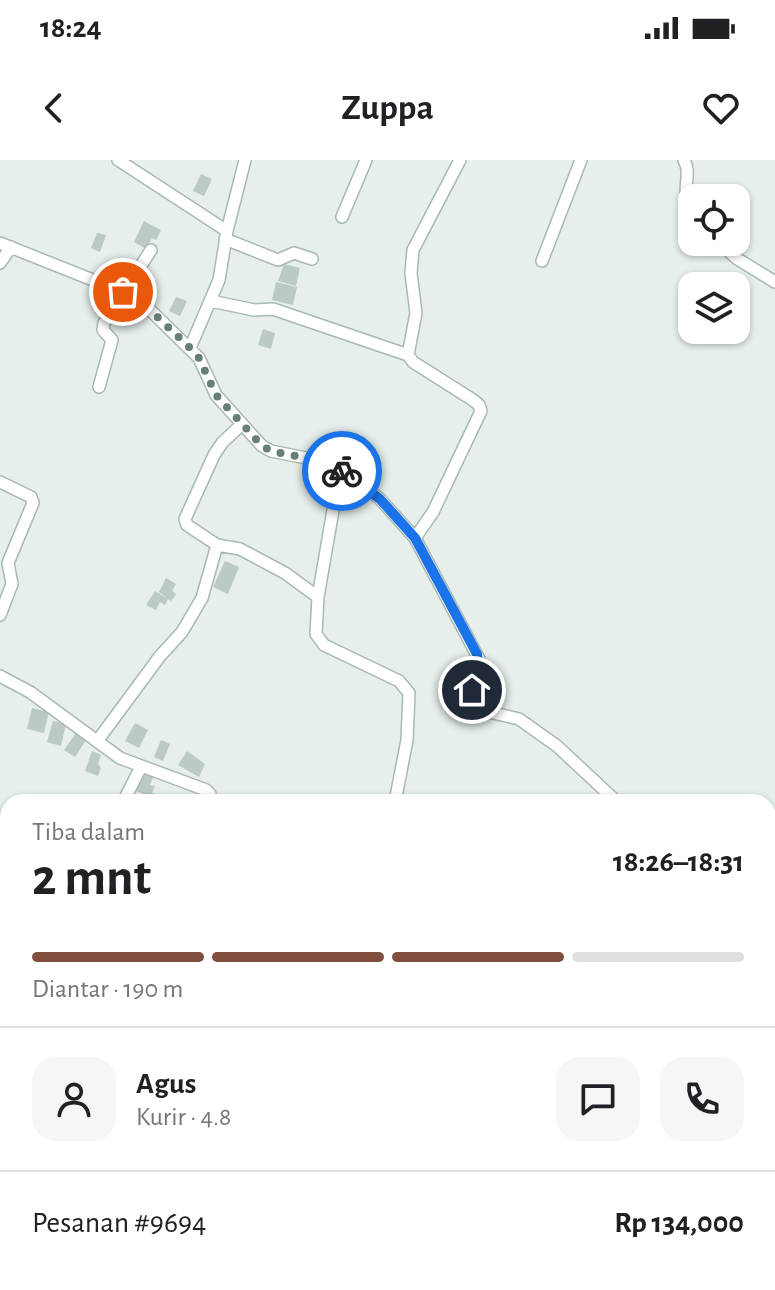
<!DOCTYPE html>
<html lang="id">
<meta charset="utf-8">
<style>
body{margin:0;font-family:"Alegreya Sans",sans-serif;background:#f6f6f6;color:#202124;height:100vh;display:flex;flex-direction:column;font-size:30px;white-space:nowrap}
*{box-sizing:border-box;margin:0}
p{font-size:26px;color:#757577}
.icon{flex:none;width:44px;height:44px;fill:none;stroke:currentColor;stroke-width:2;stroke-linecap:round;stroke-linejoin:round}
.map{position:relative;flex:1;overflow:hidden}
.details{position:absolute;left:0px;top:634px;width:776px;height:496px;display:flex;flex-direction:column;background:#fff;border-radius:24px 24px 0 0;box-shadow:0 2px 6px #0004}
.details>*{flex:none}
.buttons{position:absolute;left:678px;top:24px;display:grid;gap:16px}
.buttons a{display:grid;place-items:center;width:72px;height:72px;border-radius:16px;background:#fff;box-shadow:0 2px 6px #0004;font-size:40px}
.pin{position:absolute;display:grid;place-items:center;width:68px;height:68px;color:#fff;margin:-34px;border:4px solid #fff;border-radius:50%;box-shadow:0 2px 8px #0007}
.courier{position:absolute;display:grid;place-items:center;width:80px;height:80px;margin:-40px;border:6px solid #1a73e8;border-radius:50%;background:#fff;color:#222;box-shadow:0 2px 10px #0007}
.headline em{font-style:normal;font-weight:700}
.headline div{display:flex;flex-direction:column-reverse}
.headline{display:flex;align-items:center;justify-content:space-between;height:136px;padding:0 32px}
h1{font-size:52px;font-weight:700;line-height:60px}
.bar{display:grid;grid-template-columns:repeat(4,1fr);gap:12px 8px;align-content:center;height:96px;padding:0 32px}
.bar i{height:10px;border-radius:6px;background:#e0e0e0}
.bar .on{background:#7f4e3f}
.bar p{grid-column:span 4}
.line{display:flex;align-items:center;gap:20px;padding:0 32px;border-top:2px solid #e0e0e0}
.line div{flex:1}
.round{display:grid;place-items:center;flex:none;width:84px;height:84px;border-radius:24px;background:#f6f6f6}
.status{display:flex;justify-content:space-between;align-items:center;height:56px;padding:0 40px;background:#fff;direction:ltr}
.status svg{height:22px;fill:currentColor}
header{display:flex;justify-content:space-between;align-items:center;height:104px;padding:0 32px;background:#fff;font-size:36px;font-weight:700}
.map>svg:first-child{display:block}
</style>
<div class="status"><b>18:24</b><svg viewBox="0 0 49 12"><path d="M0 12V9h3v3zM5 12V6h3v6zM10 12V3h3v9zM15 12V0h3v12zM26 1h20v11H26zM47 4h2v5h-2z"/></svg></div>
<header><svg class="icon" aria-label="back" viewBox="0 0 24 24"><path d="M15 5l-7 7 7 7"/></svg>Zuppa<svg class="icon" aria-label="heart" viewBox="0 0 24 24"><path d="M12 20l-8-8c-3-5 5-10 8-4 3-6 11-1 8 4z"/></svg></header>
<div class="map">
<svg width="775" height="1130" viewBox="0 0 775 1130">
<rect width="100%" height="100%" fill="#e6efeb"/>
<path fill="#bbcac4" d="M201,14l11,5 -8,17 -11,-5z
M144,61l17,9 -5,10 -4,-2 -6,11 -12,-7z
M97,73l9,2 -6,17 -9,-4z
M284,104l16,4 -4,18 -18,-5z
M276,122l21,5 -4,18 -21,-5z
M176,137l11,4 -7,15 -11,-5z
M263,169l12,4 -4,16 -13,-4z
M225,401l14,6 -11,27 -15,-7z
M166,418l10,6 -4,7 4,3 -5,7 -12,-9z
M155,431l13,8 -3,6 -5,-3 -4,8 -10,-5z
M32,548l17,4 -5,21 -17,-4z
M53,561l13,3 -5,22 -14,-4z
M135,563l13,7 -9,18 -14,-7z
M76,573l10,7 -11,17 -11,-7z
M161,580l9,4 -7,17 -9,-4z
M92,591l9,4 -3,9 3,4 -3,8 -13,-5z
M187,591l18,13 -6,13 -21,-12z
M143,614l11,1 -4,10 5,1 -5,11 -14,-6z"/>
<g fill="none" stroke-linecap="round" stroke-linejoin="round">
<defs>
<path id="minor" d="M118,0l109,71
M684,0c9,16 -5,30 8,48
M342,57l24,-57
M225,79l53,21 16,-7 18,6
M719,82l17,16 39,24
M0,83l123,49 23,14 53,52 17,37 46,51 9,5 60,12 7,4 -2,26 -18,104 -2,37 8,11 75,36 10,12 -2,47 -12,62
M542,101l39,-101
M0,103l11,-16
M211,141l43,9 19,-1 135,46
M190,188l29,-68 8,-49 18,-71
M99,227l13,-47 -9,-10 1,-7 47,-73
M338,307l42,32 35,39 64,121 -9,45 2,4 47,11 38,27 60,56
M0,322l31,15 2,6 -25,60 4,21 -12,31
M415,378l18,-26 48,-101 -2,-6 -6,-5 -60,-38 -5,-7 8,-42 -5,-40 2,-23 47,-90
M217,385l23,4 45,24 33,24
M0,516l30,16 90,66 86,32 4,4 1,8
M98,580l62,-84 22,-24 20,-34 15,-53 -30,-20 -2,-6 29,-64 8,-12 19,-18
M151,640l5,2
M123,642l18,-35
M0,1031l8,-13
M0,1068l8,7
M768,1075l7,4
M9,1122l4,8
M391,1122l4,8"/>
</defs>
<use href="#minor" stroke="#a8b8b2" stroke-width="14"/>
<use href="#minor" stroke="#fff" stroke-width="11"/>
</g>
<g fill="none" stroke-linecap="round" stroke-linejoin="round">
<path stroke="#687f78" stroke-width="8" stroke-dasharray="0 14.4" d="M123,132l23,14 44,42 9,10 17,37 46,51c25,14 56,7 80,25"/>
<path stroke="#1a73e8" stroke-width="10" d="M342,311l38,28 35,39 62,116 2,16 -7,20"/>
</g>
</svg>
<div class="buttons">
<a><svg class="icon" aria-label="locate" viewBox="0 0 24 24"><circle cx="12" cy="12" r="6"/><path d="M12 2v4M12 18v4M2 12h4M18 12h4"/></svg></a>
<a><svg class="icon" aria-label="layers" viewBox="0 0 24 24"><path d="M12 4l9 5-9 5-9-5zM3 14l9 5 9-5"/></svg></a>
</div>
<div class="pin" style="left:123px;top:132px;background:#ea580c"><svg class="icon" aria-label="bag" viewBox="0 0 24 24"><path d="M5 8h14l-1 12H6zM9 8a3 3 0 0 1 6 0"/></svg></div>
<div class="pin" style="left:472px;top:530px;background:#1f2937"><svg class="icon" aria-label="home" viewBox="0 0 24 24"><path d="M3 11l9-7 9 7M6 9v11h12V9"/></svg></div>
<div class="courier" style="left:342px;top:311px"><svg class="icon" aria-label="bike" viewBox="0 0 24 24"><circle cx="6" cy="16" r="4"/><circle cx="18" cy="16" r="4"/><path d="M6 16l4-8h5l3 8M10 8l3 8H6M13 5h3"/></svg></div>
<section class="details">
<div class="headline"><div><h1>2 mnt</h1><p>Tiba dalam</p></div><em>18:26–18:31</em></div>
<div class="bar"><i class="on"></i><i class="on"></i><i class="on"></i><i></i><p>Diantar · 190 m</p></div>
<div class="line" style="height:144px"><a class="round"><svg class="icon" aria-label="person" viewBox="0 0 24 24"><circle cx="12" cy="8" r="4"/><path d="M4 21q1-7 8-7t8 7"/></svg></a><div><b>Agus</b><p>Kurir · 4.8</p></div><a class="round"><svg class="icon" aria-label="chat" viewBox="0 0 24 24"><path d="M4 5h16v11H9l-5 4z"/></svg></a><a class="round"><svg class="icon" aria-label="phone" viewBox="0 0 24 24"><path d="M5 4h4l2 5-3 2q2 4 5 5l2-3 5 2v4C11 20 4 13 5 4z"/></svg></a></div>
<div class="line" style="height:104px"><div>Pesanan #9694</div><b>Rp 134,000</b></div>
</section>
</div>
